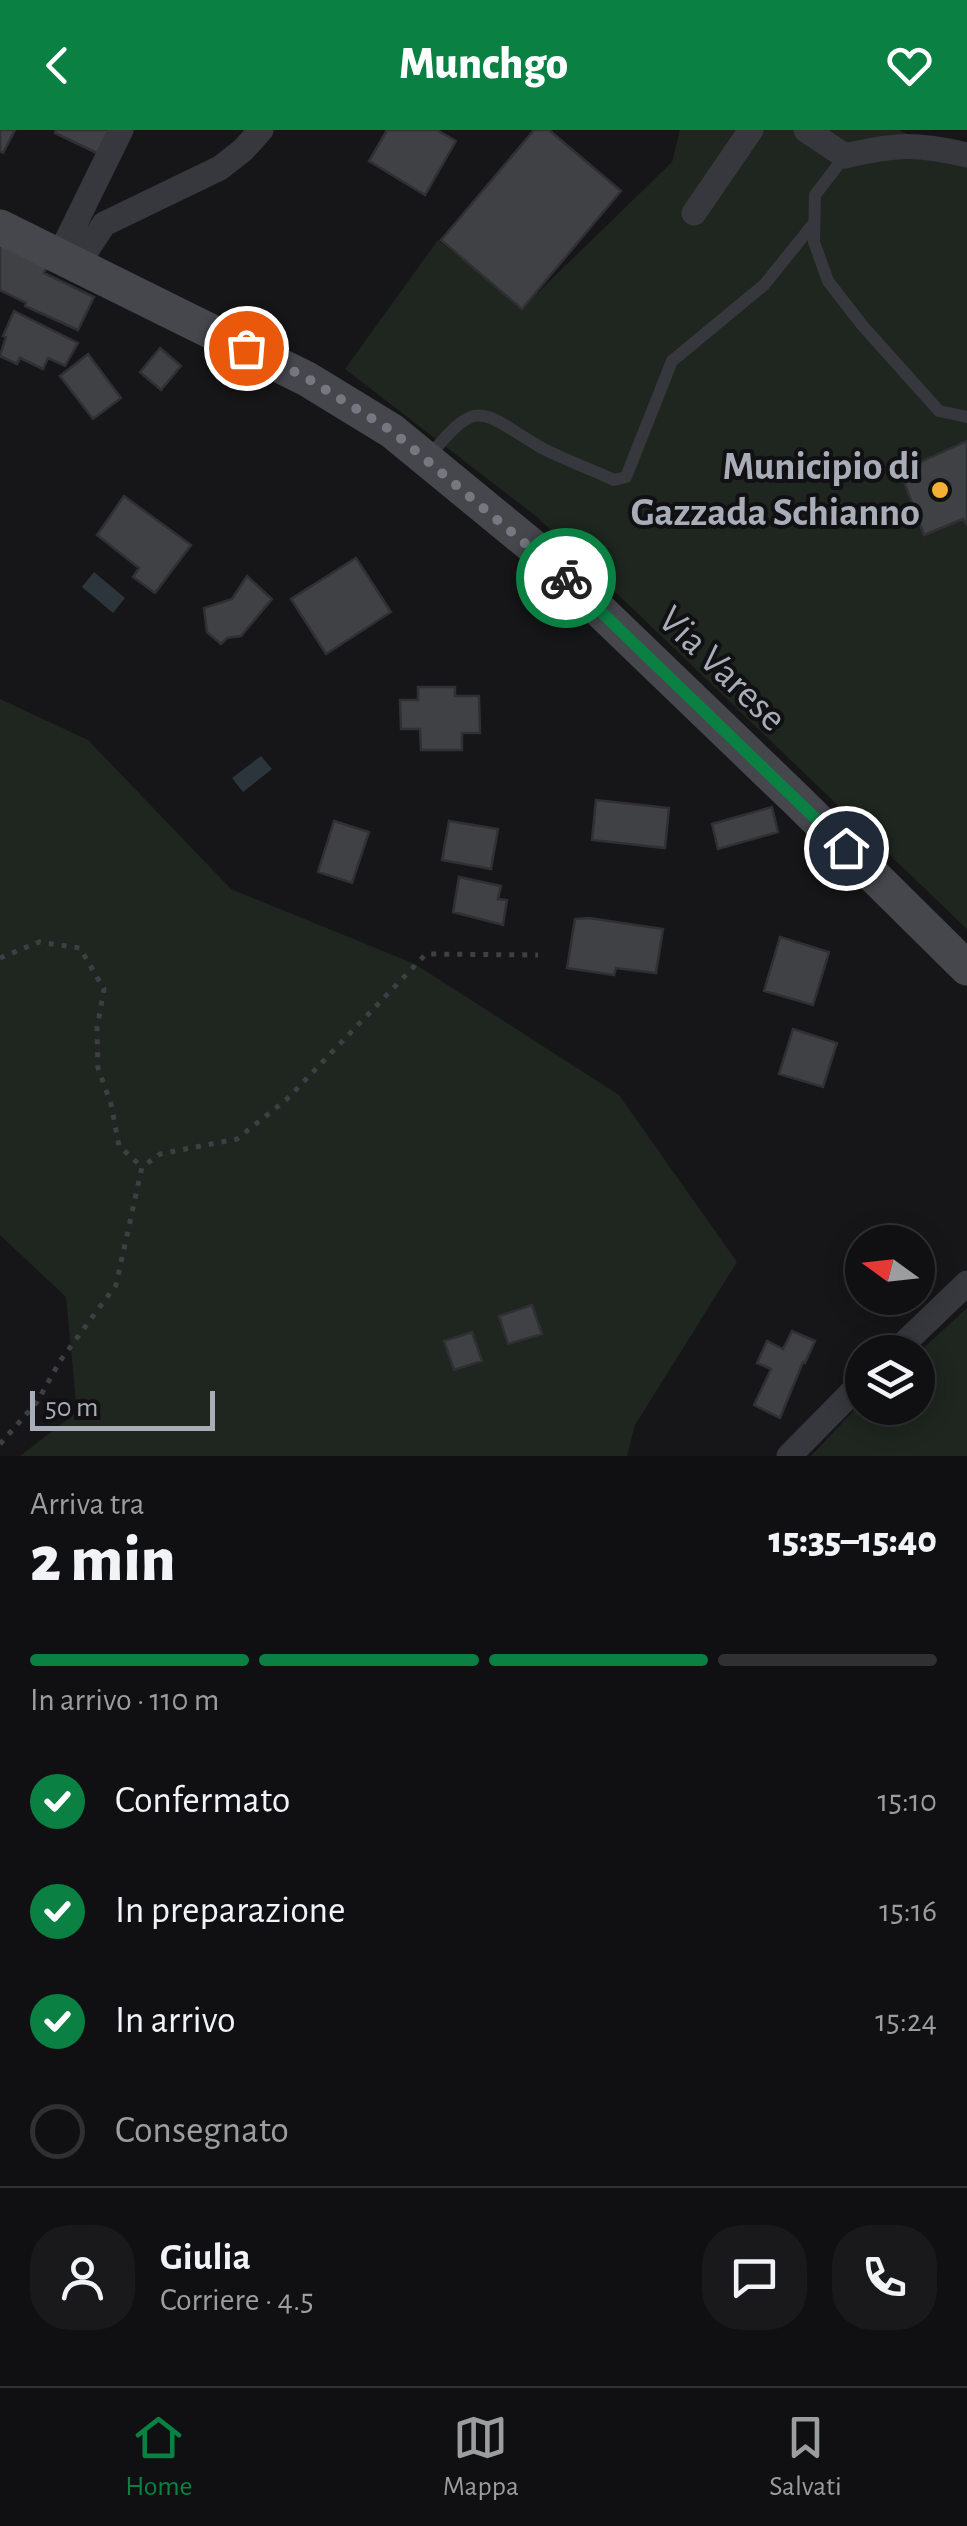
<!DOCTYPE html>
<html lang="it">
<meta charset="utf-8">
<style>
body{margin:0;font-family:"Alegreya Sans",sans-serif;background:#19191b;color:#f1f3f6;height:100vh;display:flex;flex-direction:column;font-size:38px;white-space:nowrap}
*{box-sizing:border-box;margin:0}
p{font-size:32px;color:#9c9d9f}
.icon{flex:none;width:55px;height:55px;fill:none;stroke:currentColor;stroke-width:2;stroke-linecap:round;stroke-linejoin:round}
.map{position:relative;height:1326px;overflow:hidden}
.drawer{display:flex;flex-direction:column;background:#101012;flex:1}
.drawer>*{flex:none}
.needle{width:65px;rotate:285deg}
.tools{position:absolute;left:845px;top:1095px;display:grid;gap:20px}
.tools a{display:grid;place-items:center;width:90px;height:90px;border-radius:50%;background:#101012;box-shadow:0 5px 25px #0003,0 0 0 2px #303032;font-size:50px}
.scale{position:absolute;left:30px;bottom:25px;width:185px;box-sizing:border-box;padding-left:10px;border:5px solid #a8adb8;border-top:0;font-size:28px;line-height:35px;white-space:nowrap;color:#a8adb8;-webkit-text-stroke:8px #111113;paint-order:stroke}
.pin{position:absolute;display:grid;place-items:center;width:85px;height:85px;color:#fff;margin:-42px;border:5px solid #fff;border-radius:50%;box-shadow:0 2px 10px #0007}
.courier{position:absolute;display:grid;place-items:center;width:100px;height:100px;margin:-50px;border:8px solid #0b8043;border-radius:50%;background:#fff;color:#222;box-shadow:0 2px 12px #0007}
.summary em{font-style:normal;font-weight:800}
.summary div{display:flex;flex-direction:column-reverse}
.summary{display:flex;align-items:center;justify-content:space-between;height:170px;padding:0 30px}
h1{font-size:65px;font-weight:800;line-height:75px}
.bar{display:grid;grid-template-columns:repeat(4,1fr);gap:15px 10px;align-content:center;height:120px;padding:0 30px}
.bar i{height:12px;border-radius:8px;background:#303032}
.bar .on{background:#0b8043}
.bar p{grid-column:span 4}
.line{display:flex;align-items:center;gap:25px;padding:0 30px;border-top:2px solid #303032}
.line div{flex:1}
.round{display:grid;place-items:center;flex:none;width:105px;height:105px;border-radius:40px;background:#19191b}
ol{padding:0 30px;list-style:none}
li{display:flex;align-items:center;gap:30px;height:110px}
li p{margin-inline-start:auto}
li .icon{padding:10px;border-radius:50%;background:#0b8043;color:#fff;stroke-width:4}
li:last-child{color:#9c9d9f}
li i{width:55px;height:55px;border:5px solid #303032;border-radius:50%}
header{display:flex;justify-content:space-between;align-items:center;height:130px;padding:0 30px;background:#0b8043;color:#fff;font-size:45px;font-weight:800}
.tabs{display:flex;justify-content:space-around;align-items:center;height:140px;border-top:2px solid #303032;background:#101012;font-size:28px;color:#9c9d9f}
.tabs a{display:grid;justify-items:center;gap:5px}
.tabs .on{color:#0b8043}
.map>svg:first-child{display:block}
</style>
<header><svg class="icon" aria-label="back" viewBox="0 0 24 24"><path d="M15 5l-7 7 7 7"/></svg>Munchgo<svg class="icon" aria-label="heart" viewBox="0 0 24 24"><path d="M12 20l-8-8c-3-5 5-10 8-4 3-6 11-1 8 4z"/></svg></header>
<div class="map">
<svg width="967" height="1326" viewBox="0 0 967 1326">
<rect width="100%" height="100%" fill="#161618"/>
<path fill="#1e261f" d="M680,0h219l68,33v766l-430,-412 -192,-148 93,-129 84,68 150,-146z
M0,569l88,41 143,149 184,75 204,131 118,167 -102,163 -8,31h-607l57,-44 -11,-115 -66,-62z
M967,1178v148h-156l51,-54v6h56v-55z"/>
<path fill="#2c353c" d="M94,442l31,26 -12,15 -31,-26z
M261,626l11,13 -29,23 -11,-14z"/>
<path fill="#404145" stroke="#303034" stroke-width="2.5" d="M0,0h15l-12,23 -3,-2z
M56,0h62l-13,27 -50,-24z
M387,0h50l19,11 -31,54 -56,-34z
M534,0h15l72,61 -99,118 -81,-69z
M0,108l50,24 -6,11 50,24 -16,33 -53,-24 1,-3 -26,-13z
M14,181l64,32 -13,23 -17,-8 -5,11 -23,-11 -3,6 -17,-8 6,-19 -3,-1z
M160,218l21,18 -20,24 -21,-18z
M88,224l33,44 -28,21 -33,-43z
M967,311v84l-4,-6 -39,16 -24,-64z
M124,366l67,49 -36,48 -22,-16 6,-9 -42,-33z
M356,428l35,54 -65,42 -35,-55z
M247,446l25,23 -31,37 -14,2 -6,6 -14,-12 -3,-24 28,-9z
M418,557h37v9h24l1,37h-18v17h-41l-1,-21h-19l-1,-29h18z
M596,670l73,8 -4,40 -73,-8z
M772,677l6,25 -60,17 -6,-25z
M334,691l35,11 -17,51 -34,-11z
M449,691l49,8 -7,40 -49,-9z
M459,747l42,9 -3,13 9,1 -4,25 -50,-13z
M589,788l74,11 -7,44 -40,-5 -2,7 -47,-7 8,-49z
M780,807l49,15 -16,53 -49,-14z
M793,899l44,14 -14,44 -44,-13z
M532,1175l10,29 -34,10 -9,-28z
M792,1201l23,10 -10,22 -2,-1 -23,56 -26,-13 17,-36 -14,-6 10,-22 16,8z
M472,1202l10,29 -28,9 -10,-29z"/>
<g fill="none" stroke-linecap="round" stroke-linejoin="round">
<path stroke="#3d3f44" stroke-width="5" stroke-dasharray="5 8" stroke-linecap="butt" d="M0,828l39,-16 41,6 24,41 -7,39 1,40 13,36 8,42 23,21
M0,1314l37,-42 23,-41 56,-76 26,-118 18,-13 77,-15 50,-40 139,-145 112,1"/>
<path stroke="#37383d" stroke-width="12" d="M845,26l-30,39 -1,47 14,39 34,44 77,86 28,6
M428,328c52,-65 53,-45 114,-10 23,12 49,21 72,32l12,-3 46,-116 92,-76 50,-62"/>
<path stroke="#37383d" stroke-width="25" d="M806,0l39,26c51,-12 71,-13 122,-1
M694,83l57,-83
M59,126l62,-126
M77,135l27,-41 116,-56 23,-18 18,-20
M895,1222l72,-69
M789,1326l73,-74"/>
<path stroke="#45474d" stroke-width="35" d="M0,97l307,152 85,52 145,119 263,253 167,165"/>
</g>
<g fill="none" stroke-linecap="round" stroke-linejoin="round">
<path stroke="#757880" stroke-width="10" stroke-dasharray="0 18" d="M246,218l61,30 85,53 174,147"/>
<path stroke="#0b8043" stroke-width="12" d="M566,448l280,270"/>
</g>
<circle fill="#f2b134" stroke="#111113" stroke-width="4" cx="940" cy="360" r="10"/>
<g text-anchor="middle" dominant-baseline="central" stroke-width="8" stroke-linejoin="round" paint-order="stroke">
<g font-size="40" font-weight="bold" fill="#a8adb8" stroke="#111113" text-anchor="end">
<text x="920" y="337">Municipio di<tspan x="920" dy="46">Gazzada Schianno</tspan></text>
</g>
<g font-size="40" fill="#a8adb8" stroke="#111113">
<text transform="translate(722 539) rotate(44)">Via Varese</text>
</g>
</g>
</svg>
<div class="tools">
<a><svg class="needle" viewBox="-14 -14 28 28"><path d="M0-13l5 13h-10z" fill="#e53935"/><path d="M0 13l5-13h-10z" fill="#9c9d9f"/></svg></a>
<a><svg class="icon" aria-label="layers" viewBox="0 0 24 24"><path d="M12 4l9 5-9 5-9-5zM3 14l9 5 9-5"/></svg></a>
</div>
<div class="scale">50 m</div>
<div class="pin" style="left:246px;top:218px;background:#ea580c"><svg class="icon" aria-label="bag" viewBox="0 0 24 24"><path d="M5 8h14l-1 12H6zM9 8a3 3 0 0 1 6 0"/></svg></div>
<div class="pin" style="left:846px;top:718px;background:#1f2937"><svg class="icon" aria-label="home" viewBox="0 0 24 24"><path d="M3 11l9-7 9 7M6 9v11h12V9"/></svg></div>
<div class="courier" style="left:566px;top:448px"><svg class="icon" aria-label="bike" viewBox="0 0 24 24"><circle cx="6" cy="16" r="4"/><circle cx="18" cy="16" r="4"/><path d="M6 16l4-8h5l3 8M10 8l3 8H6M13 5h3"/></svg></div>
</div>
<section class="drawer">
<div class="summary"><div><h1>2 min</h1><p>Arriva tra</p></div><em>15:35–15:40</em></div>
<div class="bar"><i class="on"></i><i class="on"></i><i class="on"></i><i></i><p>In arrivo · 110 m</p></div>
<ol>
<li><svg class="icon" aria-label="check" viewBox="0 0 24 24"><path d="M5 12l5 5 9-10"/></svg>Confermato<p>15:10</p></li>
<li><svg class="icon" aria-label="check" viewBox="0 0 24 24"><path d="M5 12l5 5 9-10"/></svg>In preparazione<p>15:16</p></li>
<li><svg class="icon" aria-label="check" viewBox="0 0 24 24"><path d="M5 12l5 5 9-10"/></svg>In arrivo<p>15:24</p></li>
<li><i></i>Consegnato</li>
</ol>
<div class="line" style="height:180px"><a class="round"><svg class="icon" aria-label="person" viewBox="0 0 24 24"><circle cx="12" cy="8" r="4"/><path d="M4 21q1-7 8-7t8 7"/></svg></a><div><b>Giulia</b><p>Corriere · 4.5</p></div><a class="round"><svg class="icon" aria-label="chat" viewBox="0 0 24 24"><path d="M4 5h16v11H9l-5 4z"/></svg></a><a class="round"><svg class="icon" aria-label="phone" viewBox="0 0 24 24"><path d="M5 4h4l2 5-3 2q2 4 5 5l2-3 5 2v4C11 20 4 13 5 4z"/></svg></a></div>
</section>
<nav class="tabs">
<a class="on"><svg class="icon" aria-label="home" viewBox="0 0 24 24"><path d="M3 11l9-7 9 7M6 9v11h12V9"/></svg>Home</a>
<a><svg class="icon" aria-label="map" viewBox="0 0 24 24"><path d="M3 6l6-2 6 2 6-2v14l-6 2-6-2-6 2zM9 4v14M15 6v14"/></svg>Mappa</a>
<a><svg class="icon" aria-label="saved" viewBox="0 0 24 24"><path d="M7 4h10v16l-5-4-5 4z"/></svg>Salvati</a>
</nav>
